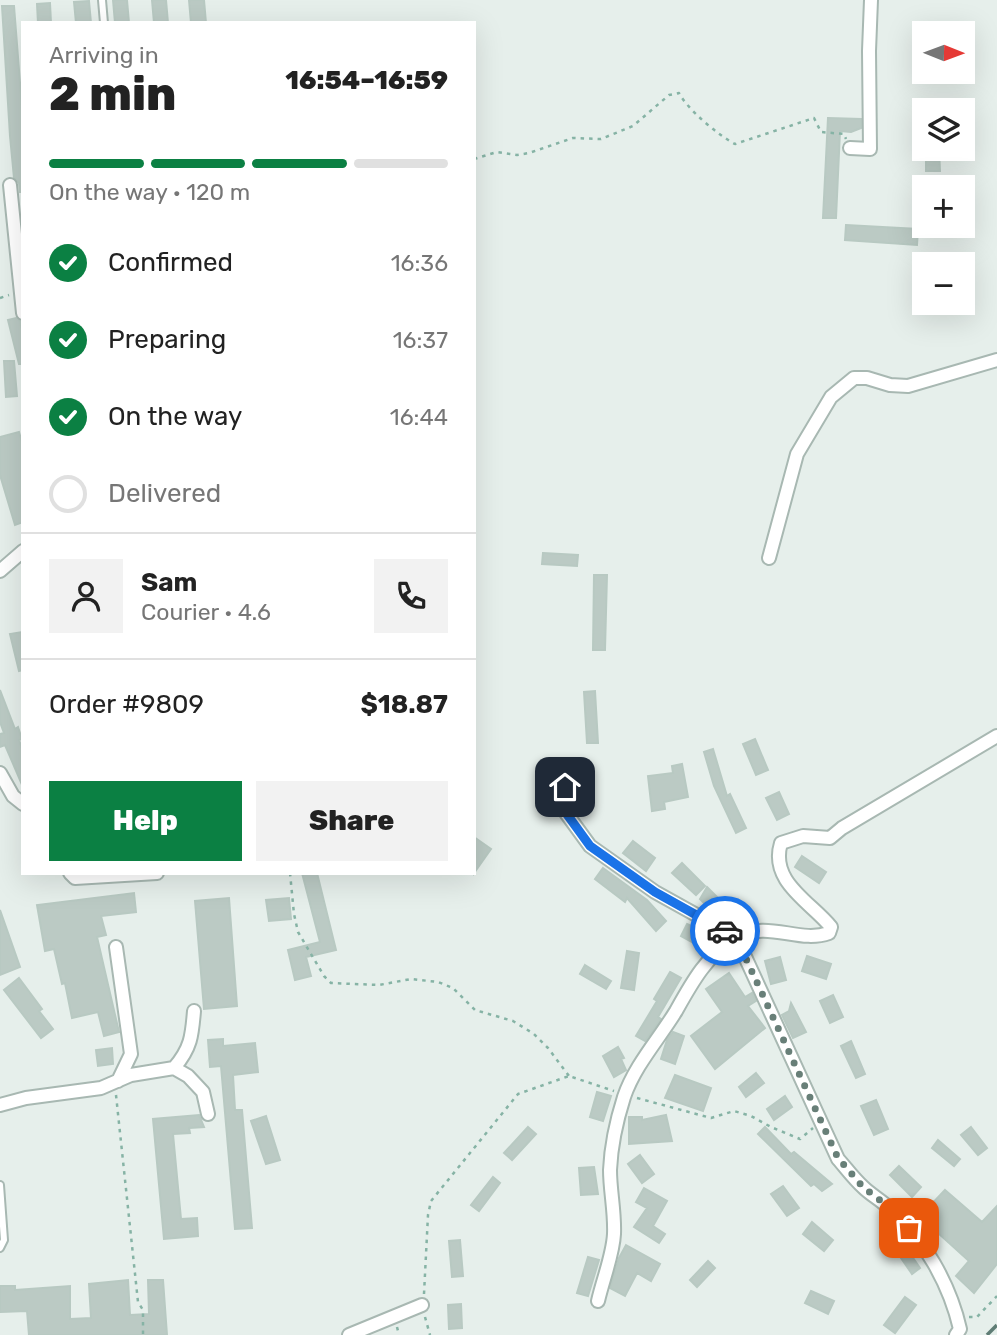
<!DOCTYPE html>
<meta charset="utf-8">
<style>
body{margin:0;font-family:Rubik,sans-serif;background:#f2f2f2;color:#222;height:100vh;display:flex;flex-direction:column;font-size:26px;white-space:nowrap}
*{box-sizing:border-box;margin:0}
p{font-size:23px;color:#767676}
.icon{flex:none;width:38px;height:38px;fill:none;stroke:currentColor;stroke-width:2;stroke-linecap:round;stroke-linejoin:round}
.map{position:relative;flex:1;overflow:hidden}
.side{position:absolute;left:21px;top:21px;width:455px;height:854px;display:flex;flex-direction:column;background:#fff;border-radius:0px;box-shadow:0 7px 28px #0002}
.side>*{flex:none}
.needle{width:46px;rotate:91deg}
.tools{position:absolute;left:912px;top:21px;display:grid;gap:14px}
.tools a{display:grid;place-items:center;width:63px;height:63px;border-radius:0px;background:#fff;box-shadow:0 7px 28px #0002;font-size:35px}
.pin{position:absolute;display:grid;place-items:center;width:60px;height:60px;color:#fff;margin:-30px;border-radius:14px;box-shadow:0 4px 10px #0006}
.courier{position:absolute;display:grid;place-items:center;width:70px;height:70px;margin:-35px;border:5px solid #1a73e8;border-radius:50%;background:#fff;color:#222;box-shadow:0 2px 9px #0007}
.headline em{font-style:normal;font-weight:800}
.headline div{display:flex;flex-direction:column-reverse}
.headline{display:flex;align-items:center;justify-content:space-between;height:119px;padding:0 28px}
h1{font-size:46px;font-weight:800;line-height:52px}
.bar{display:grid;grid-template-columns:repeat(4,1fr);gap:10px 7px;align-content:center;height:84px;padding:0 28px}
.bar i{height:9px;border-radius:5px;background:#e0e0e0}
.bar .on{background:#0b8043}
.bar p{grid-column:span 4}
.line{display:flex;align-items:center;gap:18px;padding:0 28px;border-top:2px solid #e0e0e0}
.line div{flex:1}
.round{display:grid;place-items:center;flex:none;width:74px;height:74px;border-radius:0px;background:#f2f2f2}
ol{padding:0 28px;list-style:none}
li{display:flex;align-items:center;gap:21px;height:77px}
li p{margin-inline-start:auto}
li .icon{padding:7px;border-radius:50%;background:#0b8043;color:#fff;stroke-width:4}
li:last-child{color:#767676}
li i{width:38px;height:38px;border:4px solid #e0e0e0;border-radius:50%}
.button{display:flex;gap:14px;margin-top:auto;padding:14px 28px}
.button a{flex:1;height:80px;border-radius:0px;background:#0b8043;color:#fff;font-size:28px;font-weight:800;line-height:80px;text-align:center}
.button a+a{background:#f2f2f2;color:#222}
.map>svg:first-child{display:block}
</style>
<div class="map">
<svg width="997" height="1335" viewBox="0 0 997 1335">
<rect width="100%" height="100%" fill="#e6efeb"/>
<path fill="#bbcac4" stroke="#b8c9c2" stroke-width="2" d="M113,0h14l2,23h-14z
M152,0h14l2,23h-14z
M189,0h15l2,23h-15z
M89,1l2,22h-15l-2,-21z
M50,3l1,20h-13l-1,-19z
M2,6h12l9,115v71h-3l-1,-9 -5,-5 -4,-42z
M828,118l33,1v9l-10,4 -11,-1 -4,87h-13z
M926,149h13l1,22h-14z
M846,225l72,4 -1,16 -72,-5z
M16,318l4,3 3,13v30h-4l-11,-44z
M4,361h10l3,35 -11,1z
M19,432l4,14v76l-8,3 -15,-50v-38z
M543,553l35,2 -1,11 -35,-2z
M594,575h13l-2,75h-12z
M23,632v38l-4,1 -9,-37z
M0,690l15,39 3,-2 4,12 -3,1 4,11v36l-18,-42 -5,2v-13l4,-1 -4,-11z
M595,691l3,52h-11l-3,-51z
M755,739l13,31 -12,5 -13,-31z
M713,749l14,47 3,-2 16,34 -10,5 -22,-47 -10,-34z
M682,764l6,33 -24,5 1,7 -13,2 -4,-35 25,-3 -1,-7z
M779,792l10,22 -12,6 -11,-22z
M474,837l17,12 -17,24z
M633,841l22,17 -9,13 -23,-18z
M802,856l24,16 -7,11 -24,-16z
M682,863l23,23 -9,9 -24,-22z
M603,868l44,32 19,21 -10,10 -29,-33 -2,4 -30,-23z
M302,873h15l19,77 -30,7 5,19 -16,4 -7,-30 32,-8z
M707,887l20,20 -10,9 -17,-17z
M134,893l2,19 -35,4 5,19 -9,2 22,95 -15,4 -6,-24 -26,6 -7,-35 -3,1 -8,-35 -9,2 -8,-46z
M229,898l8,108 -33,3 -9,-108z
M289,898l2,21 -22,2 -3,-21z
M0,910l20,57 -20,8z
M687,924l22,11 -6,13 -22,-12z
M627,951l12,2 -5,37 -13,-2z
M807,956l24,8 -5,15 -24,-8z
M780,957l6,23 -15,4 -6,-23z
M585,965l26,16 -5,8 -26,-15z
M670,972l11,6 -23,39 3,2 -16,22 -9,-5 21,-35 -3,-2z
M729,973l16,24 7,-4 4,8 -8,5 17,22 -50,41 -24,-33 31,-24 -16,-23z
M19,978l23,31 -3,2 14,18 -12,9 -37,-48z
M833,995l10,22 -13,6 -10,-22z
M791,1003l15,29 -13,6 -11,-23 7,-4z
M673,1032l11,4 -9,28 -14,-5 6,-19z
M223,1039v7l32,-3 3,29 -25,3 2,35h7l10,118 -17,1 -14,-163 -11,1 -2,-27z
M851,1041l14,33 -9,4 -15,-32z
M618,1047l6,11 -3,1 5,11 -12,7 -11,-21z
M112,1048l1,16 -15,2 -2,-16z
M756,1073l8,10 -18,14 -7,-10z
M675,1075l36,13 -8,23 -38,-13z
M597,1092l14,4 -8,25 -13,-4z
M785,1096l7,11 -18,13 -7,-11z
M876,1100l12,29 -14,6 -13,-29z
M199,1115l5,12 -15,1 1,5 -17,1 8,85 16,-1 1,18 -34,3 -11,-120z
M666,1115l6,26 -43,3v-27h13v3z
M266,1116l14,44 -14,4 -15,-43z
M528,1127l8,7 -24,26 -8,-7z
M765,1127l26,27 3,-2 38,32 -10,7 -8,-7 -3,2 -53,-52z
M971,1127l16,21 -9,7 -17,-20z
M938,1140l22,19 -6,7 -22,-18z
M640,1155l14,19 -12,9 -14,-19z
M899,1166l22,21 -9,10 -22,-22z
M594,1167l4,27 -17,1 -2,-27z
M493,1177l7,6 -21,28 -8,-6z
M783,1186l16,22 -12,8 -16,-22z
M644,1188l23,13 -14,25 12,8 -6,9 -25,-16 13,-19 -11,-6z
M945,1190l37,32 15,-16v58l-23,29 -18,-17 13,-15 -52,-47 7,-8 3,3z
M812,1222l21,18 -9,11 -21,-17z
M900,1239l20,29 -8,6 -20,-29z
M460,1240l3,36 -11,1 -3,-36z
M626,1245l34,19 -9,17 -14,-8 -12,23 -15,-8 9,-30z
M588,1257l11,3 -11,36 -11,-3z
M708,1261l7,7 -18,19 -7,-7z
M128,1280l2,35 19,-1 -1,-34h15l4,55h-138l-2,-24 -27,1v-26h15v4l55,-4v33l21,-1 -2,-34z
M811,1291l23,10 -6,13 -23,-11z
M905,1297l11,8 -21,28 -11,-8z
M461,1304l1,24 -13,1 -1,-24z"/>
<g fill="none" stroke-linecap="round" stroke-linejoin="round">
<defs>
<path id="service" d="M102,0l2,23
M0,1185l4,55 -4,8"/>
<path id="minor" d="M850,148l20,1 -1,-98 2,-51
M10,185l13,128
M769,558l28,-104 34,-57 23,-19h13l23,7 18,1 89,-26
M0,571l23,-20
M0,773l13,23 10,8
M565,787l1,26 24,33 65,46 81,45 102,222c8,9 16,20 25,28 8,8 18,13 26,21 35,30 61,77 71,121l-4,6
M70,873l5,5 82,-5
M116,947l15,107 -13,27
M174,1068c17,-20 18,-32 20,-57
M0,1105l26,-7 75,-10 30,-13 43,-7 14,8 15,16 5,22
M598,1301c5,-22 15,-46 16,-67 1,-22 -4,-43 -4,-64 1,-23 7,-51 14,-73 11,-32 35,-58 52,-86 15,-27 32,-58 60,-73 32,-19 62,6 93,-5l2,-6c-20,-25 -62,-45 -50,-84l22,-7 27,2 12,-10 155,-92
M349,1335l73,-30"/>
</defs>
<use href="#service" stroke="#a8b8b2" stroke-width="10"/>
<use href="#minor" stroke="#a8b8b2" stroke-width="16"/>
<path stroke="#86b3a5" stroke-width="2.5" stroke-dasharray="3.5 5" stroke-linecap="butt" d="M474,159l23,-7 20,3 12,-2 44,-15 28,1 32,-13 36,-31 10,-2c9,17 39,42 56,51l79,-26 7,14 23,2 2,5
M0,298l9,-3
M290,873l4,41 4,18 26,44 7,7 48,2 32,-6 27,3 15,6 22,22 38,11 21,13 14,14 21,28
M116,1095l22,207 5,8v25
M637,1098l74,20 23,-7 17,5 20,11 29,12 13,-11
M424,1294l4,-79 3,-14 87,-107 51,-18 45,15
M425,1317l5,18
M969,1317h8l20,-21
M397,1327l2,8"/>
<use href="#service" stroke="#fff" stroke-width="6"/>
<use href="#minor" stroke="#fff" stroke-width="12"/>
<path stroke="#5f7d75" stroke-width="3.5" stroke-dasharray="14 7" stroke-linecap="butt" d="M987,1335l10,-10"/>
</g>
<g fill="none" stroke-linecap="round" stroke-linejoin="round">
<path stroke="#687f78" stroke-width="7" stroke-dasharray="0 12.6" d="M725,931l11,6 102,221 25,29 27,21 19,20"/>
<path stroke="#1a73e8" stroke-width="9" d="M565,787l1,26 24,33 65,46 70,39"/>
</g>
</svg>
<div class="tools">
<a><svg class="needle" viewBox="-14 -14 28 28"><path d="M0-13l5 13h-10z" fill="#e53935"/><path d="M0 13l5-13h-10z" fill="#767676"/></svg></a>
<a><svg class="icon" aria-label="layers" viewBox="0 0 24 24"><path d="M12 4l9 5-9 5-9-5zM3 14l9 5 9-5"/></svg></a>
<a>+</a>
<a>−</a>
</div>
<div class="pin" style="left:909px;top:1228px;background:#ea580c"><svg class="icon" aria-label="bag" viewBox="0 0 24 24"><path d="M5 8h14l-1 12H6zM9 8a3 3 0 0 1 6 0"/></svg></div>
<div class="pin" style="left:565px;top:787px;background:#1f2937"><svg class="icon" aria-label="home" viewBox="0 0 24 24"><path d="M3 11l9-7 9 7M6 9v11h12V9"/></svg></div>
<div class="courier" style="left:725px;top:931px"><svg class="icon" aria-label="car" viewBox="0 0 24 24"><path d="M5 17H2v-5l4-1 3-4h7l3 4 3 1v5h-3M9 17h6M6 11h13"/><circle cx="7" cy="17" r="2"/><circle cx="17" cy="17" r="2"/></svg></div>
<section class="side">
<div class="headline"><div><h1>2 min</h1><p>Arriving in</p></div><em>16:54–16:59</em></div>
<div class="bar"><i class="on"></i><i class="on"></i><i class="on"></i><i></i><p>On the way · 120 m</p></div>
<ol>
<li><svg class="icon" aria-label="check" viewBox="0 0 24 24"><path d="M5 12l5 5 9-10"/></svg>Confirmed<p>16:36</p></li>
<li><svg class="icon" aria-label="check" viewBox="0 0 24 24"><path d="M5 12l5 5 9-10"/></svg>Preparing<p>16:37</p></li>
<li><svg class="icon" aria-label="check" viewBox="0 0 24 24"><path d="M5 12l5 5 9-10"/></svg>On the way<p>16:44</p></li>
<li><i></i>Delivered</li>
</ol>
<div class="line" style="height:126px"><a class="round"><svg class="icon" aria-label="person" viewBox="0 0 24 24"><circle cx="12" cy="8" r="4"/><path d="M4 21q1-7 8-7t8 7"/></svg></a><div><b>Sam</b><p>Courier · 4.6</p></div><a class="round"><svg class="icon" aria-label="phone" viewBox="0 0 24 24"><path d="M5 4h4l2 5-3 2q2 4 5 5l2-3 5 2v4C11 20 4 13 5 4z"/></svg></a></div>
<div class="line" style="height:91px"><div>Order #9809</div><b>$18.87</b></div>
<div class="button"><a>Help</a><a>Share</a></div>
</section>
</div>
